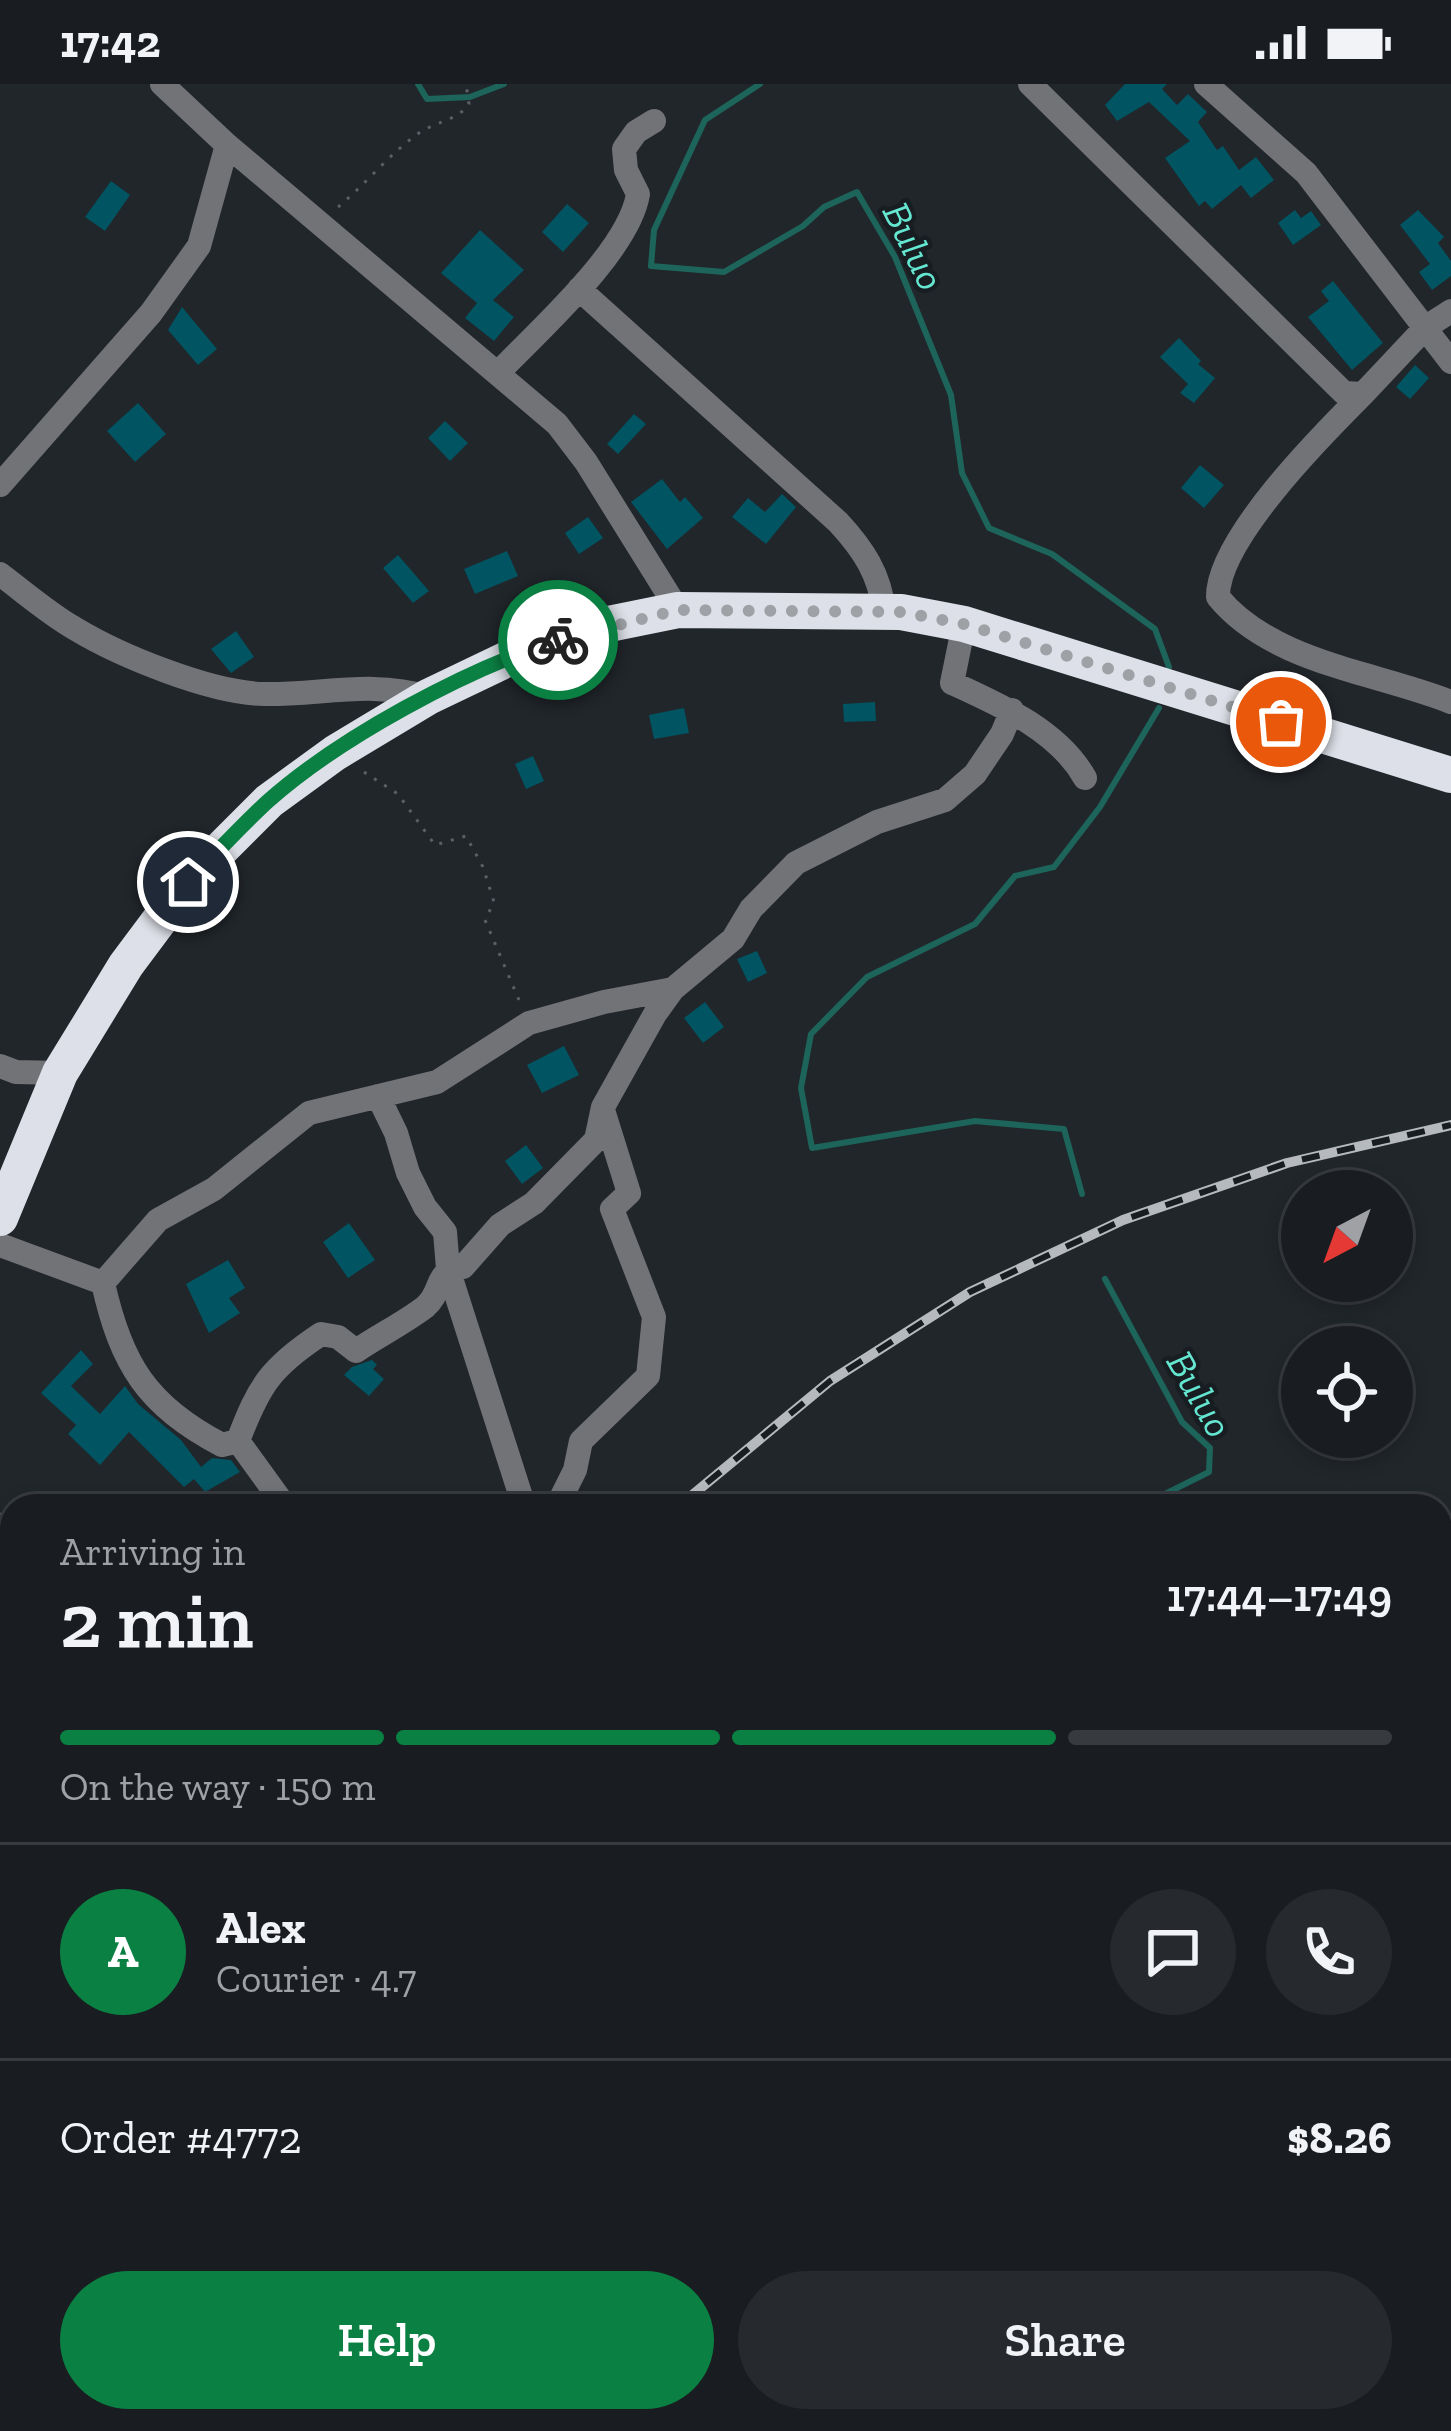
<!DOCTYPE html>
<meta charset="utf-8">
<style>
body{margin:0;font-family:"Zilla Slab",serif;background:#26292d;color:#f1f3f6;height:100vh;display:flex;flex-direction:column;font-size:45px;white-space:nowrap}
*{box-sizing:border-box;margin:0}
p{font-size:39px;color:#9fa1a5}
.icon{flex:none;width:66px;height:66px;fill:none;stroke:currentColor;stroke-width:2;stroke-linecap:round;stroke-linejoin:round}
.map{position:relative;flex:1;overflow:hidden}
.details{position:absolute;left:0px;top:1410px;width:1452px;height:939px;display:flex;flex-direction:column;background:#191c20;border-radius:36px 36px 0 0;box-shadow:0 6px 18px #0003,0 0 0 3px #373a3e}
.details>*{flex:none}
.needle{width:78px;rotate:221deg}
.fabs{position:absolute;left:1281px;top:1086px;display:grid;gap:24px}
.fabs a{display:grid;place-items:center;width:132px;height:132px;border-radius:50%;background:#191c20;box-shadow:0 6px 18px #0003,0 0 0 3px #373a3e;font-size:60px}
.pin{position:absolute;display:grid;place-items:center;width:102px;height:102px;color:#fff;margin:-51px;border:6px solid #fff;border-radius:50%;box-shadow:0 3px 12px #0007}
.courier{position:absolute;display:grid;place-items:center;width:120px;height:120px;margin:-60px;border:9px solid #0b8043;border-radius:50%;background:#fff;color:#222;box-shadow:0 3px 15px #0007}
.summary em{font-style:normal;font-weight:600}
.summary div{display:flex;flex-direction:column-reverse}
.summary{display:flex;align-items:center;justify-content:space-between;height:204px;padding:0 60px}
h1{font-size:78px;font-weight:600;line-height:90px}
.bar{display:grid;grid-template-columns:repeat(4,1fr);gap:18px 12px;align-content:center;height:144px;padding:0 60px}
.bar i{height:15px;border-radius:9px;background:#373a3e}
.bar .current{background:#0b8043}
.bar p{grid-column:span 4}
.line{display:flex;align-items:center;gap:30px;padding:0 60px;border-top:3px solid #373a3e}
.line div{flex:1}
.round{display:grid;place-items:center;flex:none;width:126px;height:126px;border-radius:63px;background:#26292d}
.cta{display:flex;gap:24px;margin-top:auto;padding:24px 60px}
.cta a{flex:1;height:138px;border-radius:72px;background:#0b8043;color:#fff;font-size:48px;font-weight:600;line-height:138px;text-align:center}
.cta a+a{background:#26292d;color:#f1f3f6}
.status{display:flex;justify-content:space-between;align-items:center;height:84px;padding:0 60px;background:#191c20;direction:ltr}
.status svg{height:33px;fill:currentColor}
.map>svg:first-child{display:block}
</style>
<div class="status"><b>17:42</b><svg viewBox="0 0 49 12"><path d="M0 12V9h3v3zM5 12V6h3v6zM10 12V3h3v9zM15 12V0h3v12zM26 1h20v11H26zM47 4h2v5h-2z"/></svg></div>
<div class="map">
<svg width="1451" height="2347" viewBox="0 0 1451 2347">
<rect width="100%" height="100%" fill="#21262b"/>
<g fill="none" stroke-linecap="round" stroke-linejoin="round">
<path stroke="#1d645a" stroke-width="6" d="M418,0l9,15 43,-2 34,-13
M760,0l-55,36 -51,110 -3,36 73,6 79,-46 21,-19 33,-15 38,65 56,138 11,78 27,55 63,26 103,75 14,38
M1082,1110l-18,-65 -89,-8 -163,27 -11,-60 10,-54 56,-57 108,-53 40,-48 39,-9 46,-60 59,-99
M1105,1195l77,143 28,26 -1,24 -68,34
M1440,2061v15
M921,2337l10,10"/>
</g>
<path fill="#015461" d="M1125,0h42l-5,5 15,16 11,-11 19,18 -9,10 19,28 6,-4 16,24 17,-13 18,23 -23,18 -10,-13 -29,24 -7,-8 -6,5 -34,-48 25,-17 -41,-39 -32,19 -12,-16z
M111,97l19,14 -25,36 -20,-14z
M567,120l22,19 -26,29 -21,-20z
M1295,126l6,8 10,-7 10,14 -28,20 -15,-22z
M1418,126l26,27 -6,6 13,18v15l-19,14 -13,-18 11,-8 -30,-39z
M480,146l44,40 -31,30 21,17 -20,24 -29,-23 12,-15 -36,-30z
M1333,197l50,62 -31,27 -44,-53 21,-16 -8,-10z
M182,223l35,42 -19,16 -30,-35z
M1179,254l22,23 -3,3 17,14 -21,25 -14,-10 8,-9 -28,-27z
M1415,281l14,13 -19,21 -14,-12z
M138,319l28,31 -31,28 -28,-31z
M634,330l12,10 -28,30 -11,-10z
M445,337l23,22 -18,18 -22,-23z
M1200,381l24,20 -20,23 -23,-20z
M662,395l18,23 5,-5 18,21 -36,31 -36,-47z
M782,410l14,13 -30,37 -34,-27 16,-19 17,14z
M588,433l15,21 -24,16 -14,-21z
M507,467l11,25 -43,18 -11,-25z
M398,471l31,36 -16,12 -30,-35z
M236,547l18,26 -23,16 -20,-24z
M875,618l1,19 -32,1 -1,-18z
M684,624l5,25 -35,6 -5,-24z
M533,672l11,25 -18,8 -11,-25z
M757,867l10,22 -19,9 -11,-23z
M705,918l19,25 -21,16 -19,-25z
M564,962l15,29 -37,18 -15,-28z
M526,1061l17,23 -21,16 -17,-23z
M349,1139l26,37 -27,18 -25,-36z
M228,1176l17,28 -16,10 11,15 -31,20 -23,-49z
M81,1266l12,14 -22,22 29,28 25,-28 13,18 43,36 20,27 11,-9 19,2 9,12 -35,20 -11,-13 -10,8 -55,-55 -29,33 -32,-31 8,-9 -35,-32z
M372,1276l5,5 -4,4 11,10 -15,17 -25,-21 8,-8z"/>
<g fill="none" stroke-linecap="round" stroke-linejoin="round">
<path stroke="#5c6065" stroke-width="3" stroke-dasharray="3 9" stroke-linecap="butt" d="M338,123c28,-23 51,-53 81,-74 16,-11 39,-13 50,-29l-3,-20
M364,688l34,22 37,51 31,-9 17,31 11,35 -9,18 34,80
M0,1429l12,22
M1440,2209l11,14"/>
<path stroke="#727376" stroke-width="24" d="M162,0l65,61 330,279 29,38 92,148
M1030,0l314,309 19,1 63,-67 25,-16
M1206,0l100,89 145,189
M579,205l259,233c25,27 42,52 46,90
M498,289c40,-42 131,-122 140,-179l-12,-24 -2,-21 12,-17 18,-11
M1363,310c-40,40 -146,146 -145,203 54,66 158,75 233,105
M0,401l151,-172 48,-67 28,-101
M0,490c24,18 48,39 74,54 46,28 137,65 190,66 56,1 108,-14 164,3
M964,540l-12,59c48,22 106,47 133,95
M0,982l16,6 44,1
M378,1012l18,37 12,40 17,34 20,25 3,37 76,237
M0,1161l103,38 55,-63 56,-31 95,-76 128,-31 92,-59 75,-21 69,-13
M103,1199c18,81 44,123 119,162l16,-4 47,65
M238,1357c21,-56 33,-74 83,-107l17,3 18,14c22,-15 48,-28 69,-44 19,-16 8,-37 38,-40l37,-42 34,-22 62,-63 7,-33 52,-93 18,-25 60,-50 18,-30 45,-46 81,-41 68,-22 30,-26 27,-40 10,-24
M557,1422l18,-36 6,-29 67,-65 6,-59 -42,-108 17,-16 -26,-83
M1440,1633l11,-7
M0,1971l12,-15"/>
<path stroke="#dee0e9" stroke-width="36" d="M0,1134l60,-145 66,-108 62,-83 81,-81 66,-48 93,-56 98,-47 73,-24 79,-16 223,2 63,12 487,151"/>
<defs>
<path id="rail" d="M679,1422l151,-125 140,-89 153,-72 164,-57 164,-38
M179,2347l2,-10"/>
</defs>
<use href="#rail" stroke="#b6babe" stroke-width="10"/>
<use href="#rail" stroke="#171d21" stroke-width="6" stroke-dasharray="18" stroke-linecap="butt"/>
</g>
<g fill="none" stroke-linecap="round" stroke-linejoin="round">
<path stroke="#9ea2a6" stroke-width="12" stroke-dasharray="0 21.6" d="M558,556l120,-30 223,2 63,12 317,98"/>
<path stroke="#0b8043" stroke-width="15" d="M188,798c26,-27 52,-55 79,-80 73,-65 198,-132 291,-162"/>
</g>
<g text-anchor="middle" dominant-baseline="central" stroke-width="9" stroke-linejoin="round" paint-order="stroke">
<g font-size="39" font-style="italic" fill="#64e6d1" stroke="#171d21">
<text transform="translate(914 162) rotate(64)">Buluo</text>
<text transform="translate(1200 1310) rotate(60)">Buluo</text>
</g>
</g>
</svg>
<div class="fabs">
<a><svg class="needle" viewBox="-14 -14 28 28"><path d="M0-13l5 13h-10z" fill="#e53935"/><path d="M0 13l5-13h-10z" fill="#9fa1a5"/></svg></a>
<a><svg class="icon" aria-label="locate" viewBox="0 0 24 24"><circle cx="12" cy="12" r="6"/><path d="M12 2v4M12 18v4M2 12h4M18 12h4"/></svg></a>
</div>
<div class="pin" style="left:1281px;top:638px;background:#ea580c"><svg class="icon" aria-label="bag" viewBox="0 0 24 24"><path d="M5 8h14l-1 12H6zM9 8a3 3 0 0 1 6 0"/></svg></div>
<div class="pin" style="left:188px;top:798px;background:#1f2937"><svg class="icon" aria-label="home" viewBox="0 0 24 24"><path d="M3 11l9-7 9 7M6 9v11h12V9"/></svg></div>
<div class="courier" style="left:558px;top:556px"><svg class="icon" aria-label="bike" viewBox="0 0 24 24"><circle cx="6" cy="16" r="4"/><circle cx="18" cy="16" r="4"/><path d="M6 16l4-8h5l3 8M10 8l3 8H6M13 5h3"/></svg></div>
<section class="details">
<div class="summary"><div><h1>2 min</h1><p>Arriving in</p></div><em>17:44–17:49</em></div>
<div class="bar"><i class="current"></i><i class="current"></i><i class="current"></i><i></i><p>On the way · 150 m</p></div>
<div class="line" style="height:216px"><b class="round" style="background:#0b8043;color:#fff">A</b><div><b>Alex</b><p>Courier · 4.7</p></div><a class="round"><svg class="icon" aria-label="chat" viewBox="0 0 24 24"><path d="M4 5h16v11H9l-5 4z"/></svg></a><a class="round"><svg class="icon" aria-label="phone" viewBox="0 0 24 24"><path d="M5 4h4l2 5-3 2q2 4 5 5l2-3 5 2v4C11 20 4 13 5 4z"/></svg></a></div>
<div class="line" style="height:156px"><div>Order #4772</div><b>$8.26</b></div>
<div class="cta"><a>Help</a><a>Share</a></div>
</section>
</div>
